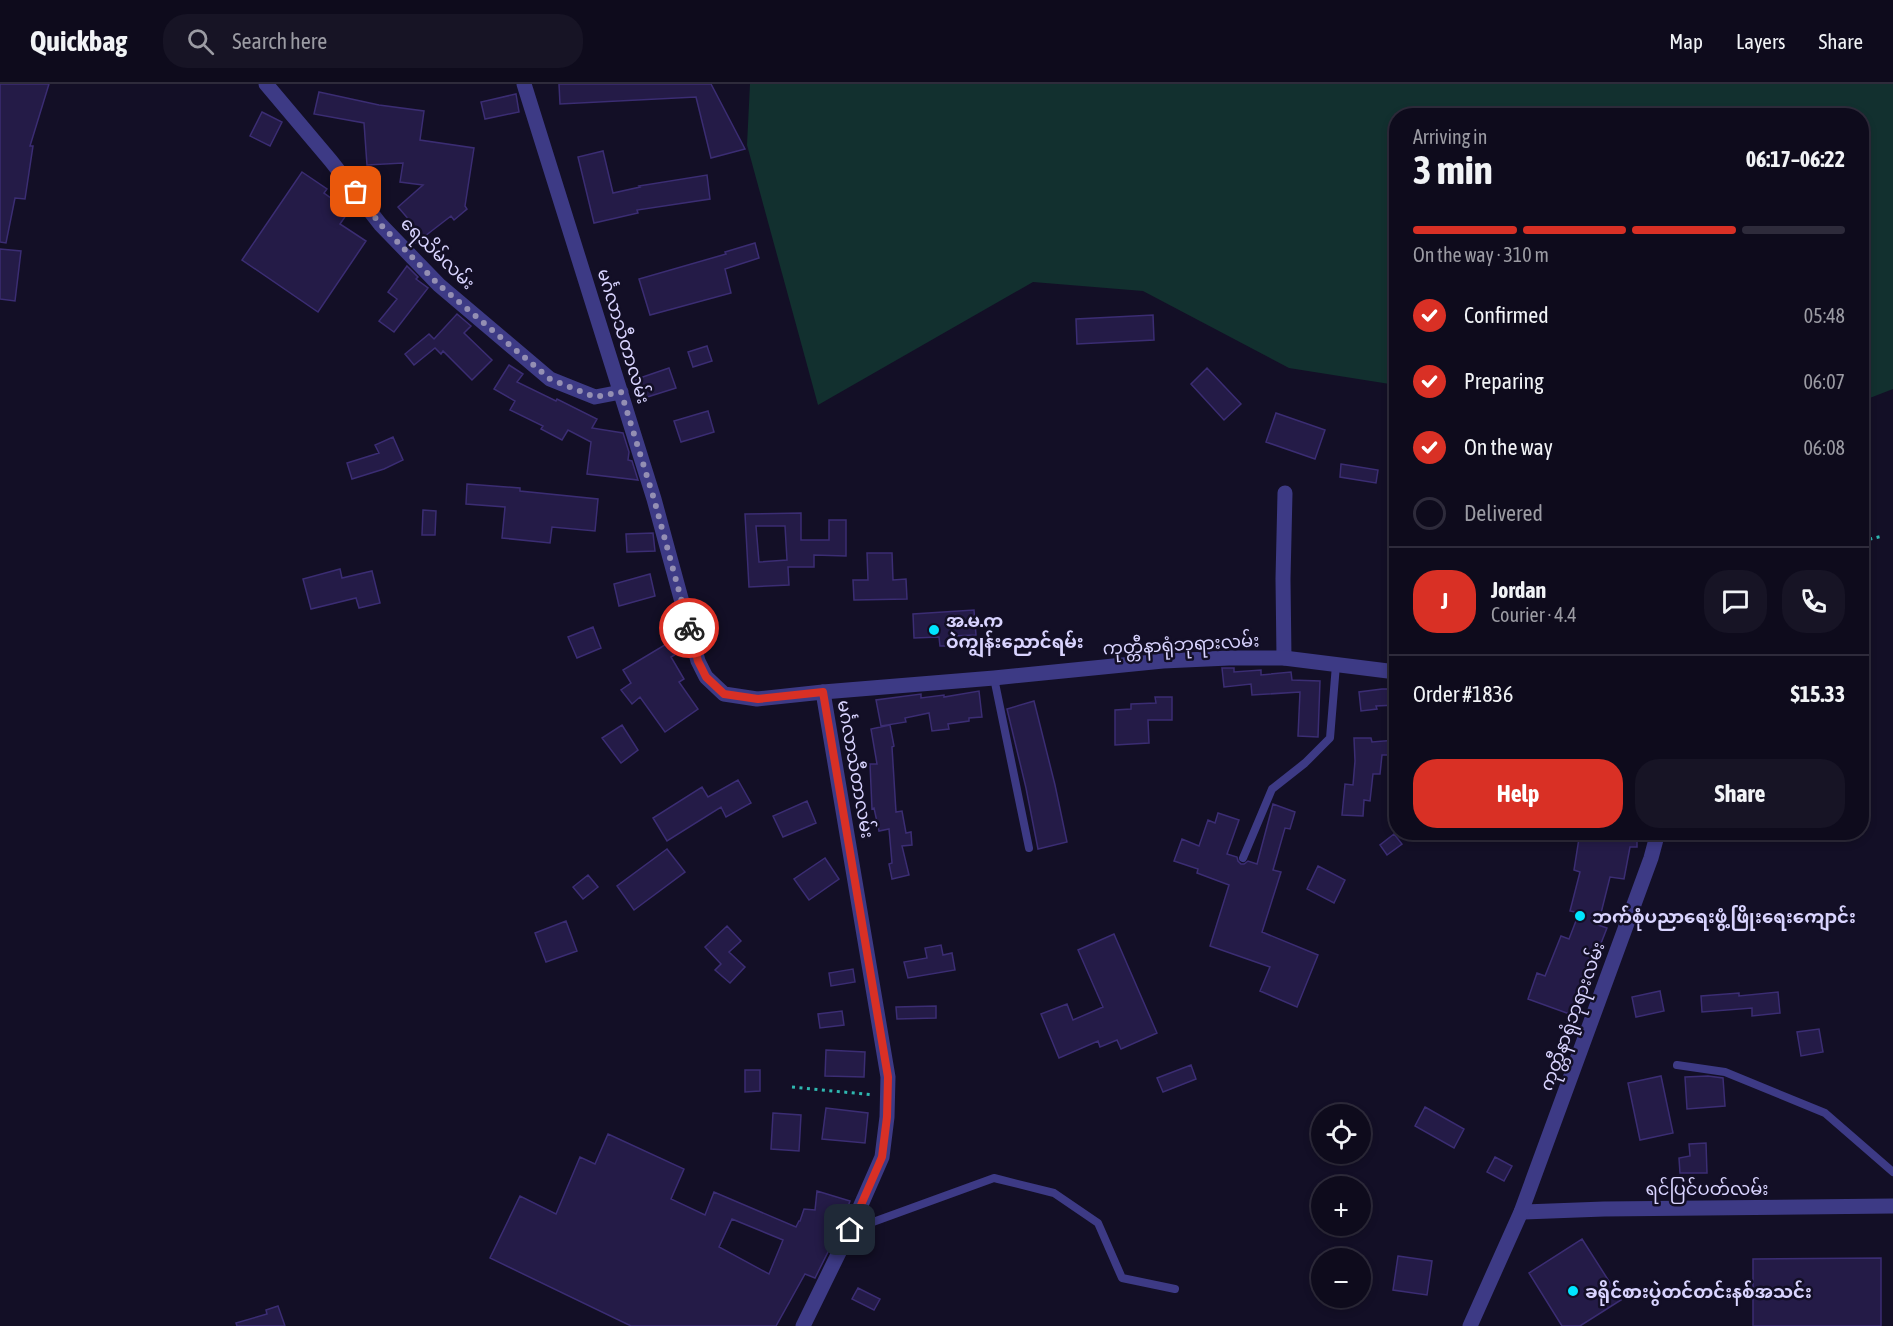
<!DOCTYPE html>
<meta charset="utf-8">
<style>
body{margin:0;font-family:"Asap Condensed","Noto Sans Myanmar",sans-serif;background:#171425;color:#f1f3f6;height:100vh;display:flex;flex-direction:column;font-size:22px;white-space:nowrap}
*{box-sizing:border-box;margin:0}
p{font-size:20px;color:#9b9ba3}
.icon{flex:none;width:33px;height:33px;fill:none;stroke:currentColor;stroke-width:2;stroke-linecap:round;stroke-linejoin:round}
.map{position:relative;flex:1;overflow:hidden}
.details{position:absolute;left:1389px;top:24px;width:480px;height:732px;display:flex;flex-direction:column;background:#0e0b1c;border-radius:24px;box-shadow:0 3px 9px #0003,0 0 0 2px #2e2b3b}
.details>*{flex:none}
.fabs{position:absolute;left:1311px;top:1020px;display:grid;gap:12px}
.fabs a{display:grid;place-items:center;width:60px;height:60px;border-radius:50%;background:#0e0b1c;box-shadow:0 3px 9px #0003,0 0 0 2px #2e2b3b;font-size:30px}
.pin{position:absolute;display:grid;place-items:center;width:51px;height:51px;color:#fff;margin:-26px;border-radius:12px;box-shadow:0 3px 9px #0006}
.courier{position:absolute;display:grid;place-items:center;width:60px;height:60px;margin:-30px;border:4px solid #d93025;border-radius:50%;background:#fff;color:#222;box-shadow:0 2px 8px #0007}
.headline em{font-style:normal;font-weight:700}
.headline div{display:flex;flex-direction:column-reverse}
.headline{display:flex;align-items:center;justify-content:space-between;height:102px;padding:0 24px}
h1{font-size:39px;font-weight:700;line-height:45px}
.bar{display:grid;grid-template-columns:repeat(4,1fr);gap:9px 6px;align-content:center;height:72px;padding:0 24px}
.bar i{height:8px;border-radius:4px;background:#2e2b3b}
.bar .active{background:#d93025}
.bar p{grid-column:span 4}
.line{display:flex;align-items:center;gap:15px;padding:0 24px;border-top:2px solid #2e2b3b}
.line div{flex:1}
.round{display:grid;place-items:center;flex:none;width:63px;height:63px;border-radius:24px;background:#171425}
ol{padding:0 24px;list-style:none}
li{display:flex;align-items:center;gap:18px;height:66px}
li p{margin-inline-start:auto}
li .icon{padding:6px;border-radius:50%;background:#d93025;color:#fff;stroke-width:4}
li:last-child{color:#9b9ba3}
li i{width:33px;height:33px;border:3px solid #2e2b3b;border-radius:50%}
.button{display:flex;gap:12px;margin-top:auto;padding:12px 24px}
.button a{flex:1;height:69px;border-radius:24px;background:#d93025;color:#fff;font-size:24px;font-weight:700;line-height:69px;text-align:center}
.button a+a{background:#171425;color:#f1f3f6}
header{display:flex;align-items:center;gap:36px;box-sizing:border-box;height:84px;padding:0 30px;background:#0e0b1c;border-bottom:2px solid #2e2b3b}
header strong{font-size:28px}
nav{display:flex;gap:33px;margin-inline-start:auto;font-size:21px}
.search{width:420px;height:54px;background:#171425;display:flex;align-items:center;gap:15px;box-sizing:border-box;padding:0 21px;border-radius:24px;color:#9b9ba3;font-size:22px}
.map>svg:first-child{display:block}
</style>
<header>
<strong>Quickbag</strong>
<div class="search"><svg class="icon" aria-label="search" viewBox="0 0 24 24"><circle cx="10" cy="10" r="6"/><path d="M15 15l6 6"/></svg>Search here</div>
<nav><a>Map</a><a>Layers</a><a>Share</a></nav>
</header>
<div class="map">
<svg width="1893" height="1242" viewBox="0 0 1893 1242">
<rect width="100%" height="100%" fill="#130f26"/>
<path fill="#12302f" d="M750,0h1143v305l-31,12v-285h-466v269l-107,-17 -146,-77 -110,-9 -215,123 -71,-260z"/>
<path fill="#241b47" stroke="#3b2d73" stroke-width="1.5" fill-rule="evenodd" d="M0,0h49l-19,62h3l-8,53 -10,-1 -9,45 -6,-1z
M559,0h152l34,65 -34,9 -15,-61 -136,7z
M319,8l60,13 45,6 -4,29 54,8 -9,58 2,3 -13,11 -3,-4 -35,27 -12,-16 7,-5 -13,-15 25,-22 -23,-3 3,-19 -36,2 -3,-42 -50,-9z
M516,10l3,18 -34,7 -4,-17z
M262,28l20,10 -12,24 -20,-10z
M603,67l10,42 27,-6 -1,-1 68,-11 3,24 -73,11 1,3 -44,10 -16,-66z
M302,88l25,17 -3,4 25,18 -9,13 26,17 -48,71 -76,-52z
M755,159l4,15 -34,11 6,24 -81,22 -11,-36 87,-25 -1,-2z
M0,165l21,2 -6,50 -15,-2z
M407,182l11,11 -2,2 12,9 -34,44 -15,-11 18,-22 -9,-7z
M457,230l14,12 -7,7 28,27 -20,20 -29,-29 -2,3 -6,-6 -21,17 -9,-11 24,-20 5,5z
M1153,231l1,25 -77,4 -1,-25z
M707,262l5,15 -19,6 -5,-15z
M509,281l14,9 -6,8 39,19 1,-2 40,20 -5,9 31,5 6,19 -1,8 4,1 6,19 -51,-6 4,-32 -23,-12 -6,10 -21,-11 2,-3 -33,-16 5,-9 -21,-12z
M669,284l7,20 -35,11 -7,-19z
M1207,284l34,36 -17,16 -33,-36z
M708,327l6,21 -33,10 -7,-21z
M1276,329l49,17 -10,29 -49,-17z
M393,353l10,23 -19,9 -32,10 -5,-16 32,-10 -4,-8z
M1341,380l37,6 -2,13 -36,-6z
M467,400l53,4v3l78,8 -3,32 -43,-4 -2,16 -48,-5 3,-31 -39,-3z
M423,426l13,1 -1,24h-13z
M801,429v27h28v-20h17v36l-32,-1v12h-26l1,18 -40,2 -4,-73zM756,442h29l2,34 -28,2z
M653,449l2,18 -28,1 -1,-18z
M867,469h25l1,27 13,-1 1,20 -53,1 -1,-20h15z
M340,485l2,9 30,-7 8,32 -21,5 -3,-10 -45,11 -8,-30z
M650,490l5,22 -36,10 -5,-22z
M974,526l2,25 -24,1 1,10h-13l-1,-9 -25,1 -1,-24z
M593,543l8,21 -24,10 -9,-21z
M668,559l8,11 -5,3 13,22 -5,3 19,27 -33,23 -25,-35 -8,7 -11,-14 10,-7 -8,-13z
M1222,584h12v4l27,-2v5l30,-3 1,8 28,1 -2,56 -20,-1 2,-44 -48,3 -1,-11 -27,3z
M1382,605h14v16l-20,1 1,3 -16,2 -2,-19z
M979,607l3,26 -13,1v3l-21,3 1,5 -17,2 -3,-18 -24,5 1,4 -25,4 -5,-26 45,-6v4l23,-3v2z
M1155,613h17v23h-24l1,23 -34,2v-35l16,-1v-5l25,-1z
M1034,617l21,84 12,57 -29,7 -12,-61 -19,-79z
M622,641l16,25 -17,13 -19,-25z
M890,641l4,21 -2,1 4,65 6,-1 4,22 5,-1 1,13 -10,1 7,29 -17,4 -3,-15 3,-1 -3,-34 -10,2 -5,-23 -2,1 -2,-45h7l-6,-35z
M1354,654h17l1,4 24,-2v15h-14l-2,19h-7l-3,27 -6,-1 -1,16 -21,-1 3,-31 8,1 2,-24z
M738,696l13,23 -25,14 -5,-10 -54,34 -14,-23 49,-31 6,10z
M807,717l9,22 -33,14 -10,-21z
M1273,720l22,8 -5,17 -5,-1 -12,42 8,2 -19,60 56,23 -21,52 -37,-16 10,-24 -60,-21 19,-61 -32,-12 1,-4 -24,-8 8,-22 17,7 9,-26 7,3 3,-10 21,7 -12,34 10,3 1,4 3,3h3l4,-3 9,3z
M1580,748h57v15h-7l-6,32 -14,-2 -12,48 9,3 -9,23 4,2 -11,26 -3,-2 -13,39 -47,-17 9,-26 8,3 16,-40 8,3 10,-26 -9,-2 10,-39 -6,-2z
M1394,750l8,10 -15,11 -7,-10z
M667,765l18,23 -51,38 -17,-24z
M825,774l14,21 -30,21 -15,-21z
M1318,782l27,14 -11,23 -27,-14z
M588,791l10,12 -15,12 -10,-12z
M566,837l11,30 -31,11 -11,-29z
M727,842l14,15 -12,11 16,15 -15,16 -15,-13 6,-6 -16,-17z
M1114,850l43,99 -36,16 -4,-9 -17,7 -2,-6 -39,17 -18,-44 26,-10 6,16 30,-13 -25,-57z
M941,861l2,10 9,-2 3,17 -47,8 -4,-16 23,-4 -2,-10z
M853,885l2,13 -24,4 -2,-13z
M1660,907l4,20 -28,6 -4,-20z
M1778,908l2,21 -28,3v-8l-50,4 -1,-16 38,-3v3z
M936,922v12l-39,1 -1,-12z
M842,927l2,14 -24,3 -2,-14z
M1819,945l4,23 -22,4 -4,-24z
M826,966l39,2 -1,25 -39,-1z
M1191,981l5,14 -33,13 -6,-14z
M745,986h15v21l-15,1z
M1661,992l12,57 -33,7 -12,-57z
M1708,992l15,2 2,28 -38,3 -2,-32z
M1425,1023l39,22 -10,19 -39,-22z
M826,1024l42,5 -3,30 -43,-4z
M773,1029l28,2 -2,36 -28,-2z
M608,1050l76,35 -13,30 34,16 9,-23 82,35 3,-6h1l4,-12 11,1 2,-19 33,10 -9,25 -26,52 -10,-4 -29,52h-145l-141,-68 30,-62 36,18 24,-57 15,7zM732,1135l51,21 -14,34 -50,-27z
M1706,1059l1,30h-27l-1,-15 11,-2 -1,-12z
M1495,1073l17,9 -8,15 -17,-9z
M1582,1155l39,61 -41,26h-18l-33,-53z
M1398,1172l34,5 -5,34 -34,-5z
M1881,1174v68h-128v-67z
M858,1204l22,11 -6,11 -22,-11z
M278,1222l7,20h-48l-1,-3 31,-9 -1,-4z"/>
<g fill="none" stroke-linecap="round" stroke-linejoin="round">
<path stroke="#2fb8b0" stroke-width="3" stroke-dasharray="3 4.5" stroke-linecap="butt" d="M1862,457l21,-5
M792,1003l82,8"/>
<path stroke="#3d3a85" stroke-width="8" d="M994,594l35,170
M1243,774l29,-69 33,-26 25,-25 6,-73
M1677,981l48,7 100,41 68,59
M851,1146l143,-52 60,15 44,30 24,55 53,11"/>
<path stroke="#3d3a85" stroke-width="15" d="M266,0l65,77 49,63 59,61 111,94 45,18 26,-5
M524,0l130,415 44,162 8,16 18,17 33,5 66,-7 65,385 -1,40 -5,40 -32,73 -47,96
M1284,574l-1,-79 2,-86
M1521,1128l83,-3 289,-3"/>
<path stroke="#3d3a85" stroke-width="15" d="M823,608l171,-14 169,-17 66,-3h55l112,14
M1470,1242l51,-114 130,-354 7,-26"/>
</g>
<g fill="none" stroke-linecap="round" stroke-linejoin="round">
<path stroke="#948fb3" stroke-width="6" stroke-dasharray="0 10.8" d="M356,108l24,32 59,61 111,94 45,18 26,-5 33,107 35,129"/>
<path stroke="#d93025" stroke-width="8" d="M689,544l9,33 8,16 18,17 34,5 65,-7 65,385 -1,40 -5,40 -32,73"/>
</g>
<g fill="#00e5ff" stroke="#130f26" stroke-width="2">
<circle cx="934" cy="546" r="6"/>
<circle cx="1580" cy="832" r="6"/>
<circle cx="1573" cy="1207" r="6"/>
</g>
<g text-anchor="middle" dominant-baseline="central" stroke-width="5" stroke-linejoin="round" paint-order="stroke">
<g font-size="18" fill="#d9d4ff" stroke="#130f26">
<text transform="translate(438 169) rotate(44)">ရေသိမ်လမ်း</text>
<text transform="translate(624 252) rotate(73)">မင်္ဂလာသီတာလမ်း</text>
<text transform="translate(1181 560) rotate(-3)">ကုတ္တီနာရုံဘုရားလမ်း</text>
<text transform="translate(856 685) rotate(80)">မင်္ဂလာသီတာလမ်း</text>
<text transform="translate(1572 932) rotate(-70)">ကုတ္တီနာရုံဘုရားလမ်း</text>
<text x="1707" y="1104">ရင်ပြင်ပတ်လမ်း</text>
</g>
<g font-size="18" font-weight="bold" fill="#d9d4ff" stroke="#130f26" text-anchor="start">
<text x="946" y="536">အ.မ.က<tspan x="946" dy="21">ဝဲကျွန်းညောင်ရမ်း</tspan></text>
<text x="1592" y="832">ဘက်စုံပညာရေးဖွံ့ဖြိုးရေးကျောင်း</text>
<text x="1585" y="1207">ခရိုင်စားပွဲတင်တင်းနစ်အသင်း</text>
</g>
</g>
</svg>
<div class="fabs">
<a><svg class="icon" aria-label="locate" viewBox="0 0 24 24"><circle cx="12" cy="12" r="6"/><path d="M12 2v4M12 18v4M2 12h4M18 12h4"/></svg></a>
<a>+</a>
<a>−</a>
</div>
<div class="pin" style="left:356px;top:108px;background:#ea580c"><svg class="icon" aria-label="bag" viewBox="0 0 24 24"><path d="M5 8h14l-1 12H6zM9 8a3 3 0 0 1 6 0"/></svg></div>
<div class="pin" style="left:850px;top:1146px;background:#1f2937"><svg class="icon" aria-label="home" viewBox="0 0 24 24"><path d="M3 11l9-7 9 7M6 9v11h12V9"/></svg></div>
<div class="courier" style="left:689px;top:544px"><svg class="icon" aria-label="bike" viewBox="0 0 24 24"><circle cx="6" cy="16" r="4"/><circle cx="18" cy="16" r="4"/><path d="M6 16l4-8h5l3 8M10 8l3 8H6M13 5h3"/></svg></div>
<section class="details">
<div class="headline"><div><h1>3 min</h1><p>Arriving in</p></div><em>06:17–06:22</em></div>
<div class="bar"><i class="active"></i><i class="active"></i><i class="active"></i><i></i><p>On the way · 310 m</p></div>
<ol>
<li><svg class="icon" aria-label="check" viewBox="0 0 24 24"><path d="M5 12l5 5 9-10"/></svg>Confirmed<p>05:48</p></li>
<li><svg class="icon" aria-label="check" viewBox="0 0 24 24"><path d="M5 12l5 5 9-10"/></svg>Preparing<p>06:07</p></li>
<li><svg class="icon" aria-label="check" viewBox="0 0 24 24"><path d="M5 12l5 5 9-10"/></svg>On the way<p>06:08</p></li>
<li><i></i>Delivered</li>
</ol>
<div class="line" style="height:108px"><b class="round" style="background:#d93025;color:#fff">J</b><div><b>Jordan</b><p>Courier · 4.4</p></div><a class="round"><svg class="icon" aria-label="chat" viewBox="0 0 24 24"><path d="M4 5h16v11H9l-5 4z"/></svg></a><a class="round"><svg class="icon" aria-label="phone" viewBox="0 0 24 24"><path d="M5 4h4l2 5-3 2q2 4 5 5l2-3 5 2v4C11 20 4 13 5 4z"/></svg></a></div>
<div class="line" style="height:78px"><div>Order #1836</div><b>$15.33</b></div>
<div class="button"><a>Help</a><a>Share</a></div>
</section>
</div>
